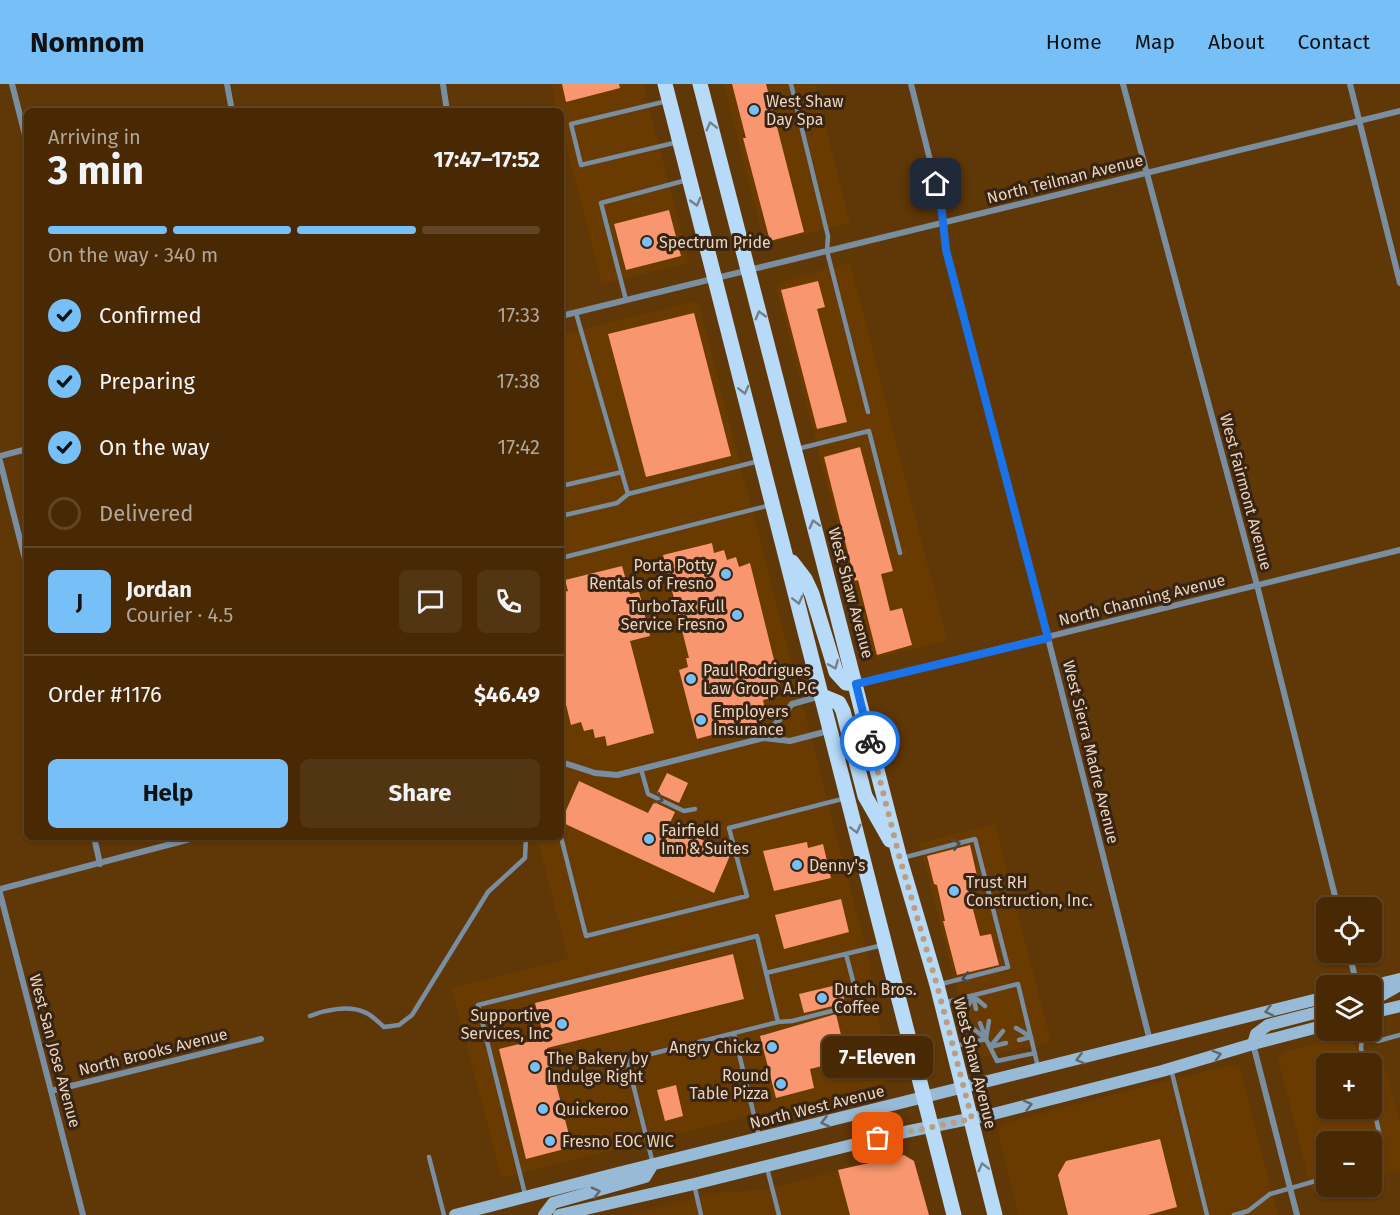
<!DOCTYPE html>
<meta charset="utf-8">
<style>
body{margin:0;font-family:"Fira Sans",sans-serif;background:#523513;color:#f1f3f6;height:100vh;display:flex;flex-direction:column;font-size:22px;white-space:nowrap}
*{box-sizing:border-box;margin:0}
p{font-size:20px;color:#b1a69a}
.icon{flex:none;width:33px;height:33px;fill:none;stroke:currentColor;stroke-width:2;stroke-linecap:round;stroke-linejoin:round}
.map{position:relative;flex:1;overflow:hidden}
.details{position:absolute;left:24px;top:24px;width:540px;height:732px;display:flex;flex-direction:column;background:#482904;border-radius:9px;box-shadow:0 2px 4px #0004,0 0 0 2px #604526}
.details>*{flex:none}
.fabs{position:absolute;left:1316px;top:813px;display:grid;gap:12px}
.fabs a{display:grid;place-items:center;width:66px;height:66px;border-radius:9px;background:#482904;box-shadow:0 2px 4px #0004,0 0 0 2px #604526;font-size:30px}
.pin{position:absolute;display:grid;place-items:center;width:51px;height:51px;color:#fff;margin:-26px;border-radius:12px;box-shadow:0 3px 9px #0006}
.courier{position:absolute;display:grid;place-items:center;width:60px;height:60px;margin:-30px;border:4px solid #1a73e8;border-radius:50%;background:#fff;color:#222;box-shadow:0 2px 8px #0007}
.bubble{position:absolute;height:42px;border-radius:9px;background:#482904;box-shadow:0 2px 4px #0004,0 0 0 2px #604526;font-size:20px;font-weight:700;line-height:42px;text-align:center}
.summary em{font-style:normal;font-weight:700}
.summary div{display:flex;flex-direction:column-reverse}
.summary{display:flex;align-items:center;justify-content:space-between;height:102px;padding:0 24px}
h1{font-size:39px;font-weight:700;line-height:45px}
.bar{display:grid;grid-template-columns:repeat(4,1fr);gap:9px 6px;align-content:center;height:72px;padding:0 24px}
.bar i{height:8px;border-radius:4px;background:#604526}
.bar .on{background:#77bff7}
.bar p{grid-column:span 4}
.line{display:flex;align-items:center;gap:15px;padding:0 24px;border-top:2px solid #604526}
.line div{flex:1}
.round{display:grid;place-items:center;flex:none;width:63px;height:63px;border-radius:9px;background:#523513}
ol{padding:0 24px;list-style:none}
li{display:flex;align-items:center;gap:18px;height:66px}
li p{margin-inline-start:auto}
li .icon{padding:6px;border-radius:50%;background:#77bff7;color:#111;stroke-width:4}
li:last-child{color:#b1a69a}
li i{width:33px;height:33px;border:3px solid #604526;border-radius:50%}
.primary-button{display:flex;gap:12px;margin-top:auto;padding:12px 24px}
.primary-button a{flex:1;height:69px;border-radius:9px;background:#77bff7;color:#111;font-size:24px;font-weight:700;line-height:69px;text-align:center}
.primary-button a+a{background:#523513;color:#f1f3f6}
header{display:flex;align-items:center;gap:36px;box-sizing:border-box;height:84px;padding:0 30px;background:#77bff7;color:#111}
header strong{font-size:28px}
nav{display:flex;gap:33px;margin-inline-start:auto;font-size:21px}
.map>svg:first-child{display:block}
</style>
<header>
<strong>Nomnom</strong>
<nav><a>Home</a><a>Map</a><a>About</a><a>Contact</a></nav>
</header>
<div class="map">
<svg width="1400" height="1131" viewBox="0 0 1400 1131">
<rect width="100%" height="100%" fill="#603706"/>
<path fill="#6a3b00" fill-rule="evenodd" d="M551,0h92l46,179 -87,21 -41,-159v-14h-4z
M724,0h91l35,139 -82,20 -4,-2z
M850,179l97,377 -68,17 -9,-6 -93,-360 1,-7 6,-4z
M698,217l173,668 3,33 18,70 -7,11 -384,95 -49,-190 116,-29 -31,-122h24v-502z
M995,740l56,218 -68,15 -5,-1 -6,-9 -53,-204z
M1343,953l18,15 11,3 10,-1 18,69v47l-29,8v-36h-45v44l10,1 -24,5 -34,-134 4,-6zM1326,980h45v44h-45z
M1234,980l6,3 38,148h-259l-21,-84 5,-8z
M838,1086l12,45h-223l92,-23 45,-2z"/>
<path fill="#f8976f" d="M562,0h57l1,4 -54,14z
M732,0h34l38,148 -34,9 -27,-103h3z
M669,126l12,46 -55,14 -12,-46z
M818,197l7,26 -8,2 30,113 -30,7 -36,-139z
M694,229l37,143 -85,21 -38,-143z
M860,363l33,124 -12,3 9,37 12,-3 10,37 -35,10 -19,-75 -3,1 -31,-124z
M712,459l2,10 10,-3 3,10 9,-3 3,10 11,-4 30,121 -11,3 3,11 -9,2 2,10 -9,3 3,9 -62,17 -18,-69 9,-3 -2,-9h3l-26,-103z
M622,482l8,28 9,-2 11,44 -20,5 24,92 -47,13 -2,-10 -10,2 -2,-9 -9,2 -3,-9 -10,3 -10,-41v-91l7,-2 -3,-11z
M667,689l21,10 -9,20 -22,-10z
M579,697l69,32 6,-11 21,10 -6,13 62,28 -17,40 -153,-71z
M807,758l1,6 15,-4 8,34 -57,13 -11,-40z
M970,761l7,31 -11,3 5,23 9,34 11,-2 8,31 -42,10 -14,-54h2l-8,-36 -3,-1 -7,-28z
M841,815l8,33 -65,17 -9,-34z
M733,870l11,45 -197,49 -2,-8 27,107 -46,12 -27,-110 45,-11 -9,-35z
M841,900l4,19 -41,10 -5,-19z
M836,930l11,46 -37,9 4,19 -38,10 -16,-62z
M676,1001l7,31 -18,5 -8,-31z
M1160,1055l17,68 -29,8h-80l-10,-40 8,-14z
M904,1071l10,6 15,54h-79l-12,-45z"/>
<g fill="none" stroke-linecap="round" stroke-linejoin="round">
<path stroke="#798fa1" stroke-width="4.5" d="M791,0l37,152 -1,15 41,161
M667,17l-96,23 10,41 97,-23
M626,216l-25,-97 86,-23
M576,229l52,181 131,-33
M797,365l72,-18 31,122
M561,402l61,-14
M561,432l56,-13 11,-9
M561,474l210,-53
M641,685l7,25 36,17 11,-2
M561,753l25,99 161,-40 -18,-68 117,-30
M902,774l73,-19 33,128 -67,17
M766,889l117,-28
M943,919l75,-19 20,83
M976,925l-3,-13 12,10
M966,926l7,-14
M310,932c15,-6 38,-11 54,-4 7,2 14,10 20,15l15,-2 13,-10 76,-123 37,-34 1,-21
M778,938l14,-1 67,-17 -13,-50
M980,939l6,16 3,-18
M1016,944l15,9 -12,3
M1358,946l4,8 16,3 22,-6
M1003,947l-13,16 16,-4
M734,949l25,103
M1362,954l-1,10 3,16
M986,955l11,22 38,-8
M954,962l32,-7 -16,-13
M1171,985l36,146
M1371,1013c3,13 14,52 8,62 -2,3 -6,5 -8,6
M429,1073l15,58
M767,1084l12,47
M694,1100l7,31
M525,1110l-47,-189 279,-69 21,86 -151,38 26,104
M1234,1131l14,-4 22,-17 56,-16"/>
<path stroke="#798fa1" stroke-width="6" d="M12,0l15,59
M227,0l5,27
M443,0l4,27
M911,0l30,120 5,46 102,388 102,403
M1123,0l134,501 81,323
M1350,0l50,199
M561,232l839,-205
M0,372l27,-7
M0,377l26,102
M856,600l544,-134
M764,654l28,-34 29,-8
M561,678l34,11 22,2 147,-37 26,3 38,-10
M94,753l6,27
M0,805l198,-52
M0,809l83,322
M1349,868l8,34
M1253,960l44,171
M51,1007l210,-52"/>
<path stroke="#97bad7" stroke-width="12" d="M1371,902l29,-7
M1371,914l11,-3 18,-10
M1371,929l29,-7
M1253,960l3,-10 12,-9 58,-15
M455,1131l163,-42 708,-176
M544,1131l9,-12 92,-26 8,-13
M559,1131l135,-31 206,-51 93,-19 169,-43 91,-27 73,-19"/>
<path stroke="#b6daf7" stroke-width="15" d="M665,0l289,1131
M700,0l200,775 37,126 58,230
M792,478l13,17 7,15 24,78 10,11 10,1
M822,612l17,7 4,8 22,85 25,44"/>
</g>
<defs><path id="oneway-chevron" d="M-2-3.5L2.5 0L-2 3.5" fill="none" stroke-width="1.6" stroke-linecap="round" stroke-linejoin="round" transform="scale(1.5)"/></defs>
<g stroke="#767f84">
<use href="#oneway-chevron" transform="translate(711 42) rotate(-104)"/>
<use href="#oneway-chevron" transform="translate(696 118) rotate(75)"/>
<use href="#oneway-chevron" transform="translate(760 231) rotate(-105)"/>
<use href="#oneway-chevron" transform="translate(744 306) rotate(76)"/>
<use href="#oneway-chevron" transform="translate(814 440) rotate(-105)"/>
<use href="#oneway-chevron" transform="translate(798 516) rotate(76)"/>
<use href="#oneway-chevron" transform="translate(834 581) rotate(68)"/>
<use href="#oneway-chevron" transform="translate(856 745) rotate(76)"/>
<use href="#oneway-chevron" transform="translate(983 1083) rotate(-104)"/>
</g>
<g stroke="#4e4944">
<use href="#oneway-chevron" transform="translate(659 715) rotate(26)"/>
<use href="#oneway-chevron" transform="translate(956 760) rotate(-15)"/>
<use href="#oneway-chevron" transform="translate(966 894) rotate(166)"/>
</g>
<g stroke="#62686b">
<use href="#oneway-chevron" transform="translate(1269 927) rotate(166)"/>
<use href="#oneway-chevron" transform="translate(1217 971) rotate(-17)"/>
<use href="#oneway-chevron" transform="translate(1080 975) rotate(166)"/>
<use href="#oneway-chevron" transform="translate(1028 1021) rotate(-14)"/>
<use href="#oneway-chevron" transform="translate(825 1038) rotate(166)"/>
<use href="#oneway-chevron" transform="translate(596 1108) rotate(-15)"/>
</g>
<g fill="none" stroke-linecap="round" stroke-linejoin="round">
<path stroke="#bc9d7e" stroke-width="6" stroke-dasharray="0 10.8" d="M870,657l30,118 37,126 35,134 -94,19"/>
<path stroke="#1a73e8" stroke-width="8" d="M870,657l-14,-57 192,-46 -102,-388 -5,-46 -5,-20"/>
</g>
<g fill="#77bff7" stroke="#372412" stroke-width="2">
<circle cx="754" cy="26" r="6"/>
<circle cx="647" cy="158" r="6"/>
<circle cx="726" cy="490" r="6"/>
<circle cx="737" cy="531" r="6"/>
<circle cx="691" cy="595" r="6"/>
<circle cx="701" cy="636" r="6"/>
<circle cx="649" cy="755" r="6"/>
<circle cx="797" cy="781" r="6"/>
<circle cx="954" cy="807" r="6"/>
<circle cx="822" cy="914" r="6"/>
<circle cx="562" cy="940" r="6"/>
<circle cx="772" cy="963" r="6"/>
<circle cx="535" cy="983" r="6"/>
<circle cx="781" cy="1000" r="6"/>
<circle cx="543" cy="1025" r="6"/>
<circle cx="550" cy="1057" r="6"/>
</g>
<g text-anchor="middle" dominant-baseline="central" stroke-width="6" stroke-linejoin="round" paint-order="stroke">
<g font-size="16" fill="#edd4be" stroke="#372412" text-anchor="start">
<text x="766" y="17">West Shaw<tspan x="766" dy="18">Day Spa</tspan></text>
<text x="659" y="158">Spectrum Pride</text>
<text x="714" y="481" text-anchor="end">Porta Potty<tspan x="714" dy="18">Rentals of Fresno</tspan></text>
<text x="725" y="522" text-anchor="end">TurboTax Full<tspan x="725" dy="18">Service Fresno</tspan></text>
<text x="703" y="586">Paul Rodrigues<tspan x="703" dy="18">Law Group A.P.C</tspan></text>
<text x="713" y="627">Employers<tspan x="713" dy="18">Insurance</tspan></text>
<text x="661" y="746">Fairfield<tspan x="661" dy="18">Inn &amp; Suites</tspan></text>
<text x="809" y="781">Denny's</text>
<text x="966" y="798">Trust RH<tspan x="966" dy="18">Construction, Inc.</tspan></text>
<text x="834" y="905">Dutch Bros.<tspan x="834" dy="18">Coffee</tspan></text>
<text x="550" y="931" text-anchor="end">Supportive<tspan x="550" dy="18">Services, Inc</tspan></text>
<text x="760" y="963" text-anchor="end">Angry Chickz</text>
<text x="547" y="974">The Bakery by<tspan x="547" dy="18">Indulge Right</tspan></text>
<text x="769" y="991" text-anchor="end">Round<tspan x="769" dy="18">Table Pizza</tspan></text>
<text x="555" y="1025">Quickeroo</text>
<text x="562" y="1057">Fresno EOC WIC</text>
</g>
<g font-size="16" fill="#edd4be" stroke="#372412">
<text transform="translate(1065 95) rotate(-14)">North Teilman Avenue</text>
<text transform="translate(1246 408) rotate(75)">West Fairmont Avenue</text>
<text transform="translate(851 509) rotate(75)">West Shaw Avenue</text>
<text transform="translate(1142 516) rotate(-14)">North Channing Avenue</text>
<text transform="translate(1091 668) rotate(76)">West Sierra Madre Avenue</text>
<text transform="translate(55 967) rotate(75)">West San Jose Avenue</text>
<text transform="translate(153 968) rotate(-14)">North Brooks Avenue</text>
<text transform="translate(975 979) rotate(76)">West Shaw Avenue</text>
<text transform="translate(817 1023) rotate(-14)">North West Avenue</text>
</g>
</g>
</svg>
<div class="fabs">
<a><svg class="icon" aria-label="locate" viewBox="0 0 24 24"><circle cx="12" cy="12" r="6"/><path d="M12 2v4M12 18v4M2 12h4M18 12h4"/></svg></a>
<a><svg class="icon" aria-label="layers" viewBox="0 0 24 24"><path d="M12 4l9 5-9 5-9-5zM3 14l9 5 9-5"/></svg></a>
<a>+</a>
<a>−</a>
</div>
<div class="pin" style="left:878px;top:1054px;background:#ea580c"><svg class="icon" aria-label="bag" viewBox="0 0 24 24"><path d="M5 8h14l-1 12H6zM9 8a3 3 0 0 1 6 0"/></svg></div>
<div class="pin" style="left:936px;top:100px;background:#1f2937"><svg class="icon" aria-label="home" viewBox="0 0 24 24"><path d="M3 11l9-7 9 7M6 9v11h12V9"/></svg></div>
<div class="courier" style="left:870px;top:657px"><svg class="icon" aria-label="bike" viewBox="0 0 24 24"><circle cx="6" cy="16" r="4"/><circle cx="18" cy="16" r="4"/><path d="M6 16l4-8h5l3 8M10 8l3 8H6M13 5h3"/></svg></div>
<div class="bubble" style="left:822px;top:952px;width:111px">7-Eleven</div>
<section class="details">
<div class="summary"><div><h1>3 min</h1><p>Arriving in</p></div><em>17:47–17:52</em></div>
<div class="bar"><i class="on"></i><i class="on"></i><i class="on"></i><i></i><p>On the way · 340 m</p></div>
<ol>
<li><svg class="icon" aria-label="check" viewBox="0 0 24 24"><path d="M5 12l5 5 9-10"/></svg>Confirmed<p>17:33</p></li>
<li><svg class="icon" aria-label="check" viewBox="0 0 24 24"><path d="M5 12l5 5 9-10"/></svg>Preparing<p>17:38</p></li>
<li><svg class="icon" aria-label="check" viewBox="0 0 24 24"><path d="M5 12l5 5 9-10"/></svg>On the way<p>17:42</p></li>
<li><i></i>Delivered</li>
</ol>
<div class="line" style="height:108px"><b class="round" style="background:#77bff7;color:#111">J</b><div><b>Jordan</b><p>Courier · 4.5</p></div><a class="round"><svg class="icon" aria-label="chat" viewBox="0 0 24 24"><path d="M4 5h16v11H9l-5 4z"/></svg></a><a class="round"><svg class="icon" aria-label="phone" viewBox="0 0 24 24"><path d="M5 4h4l2 5-3 2q2 4 5 5l2-3 5 2v4C11 20 4 13 5 4z"/></svg></a></div>
<div class="line" style="height:78px"><div>Order #1176</div><b>$46.49</b></div>
<div class="primary-button"><a>Help</a><a>Share</a></div>
</section>
</div>
